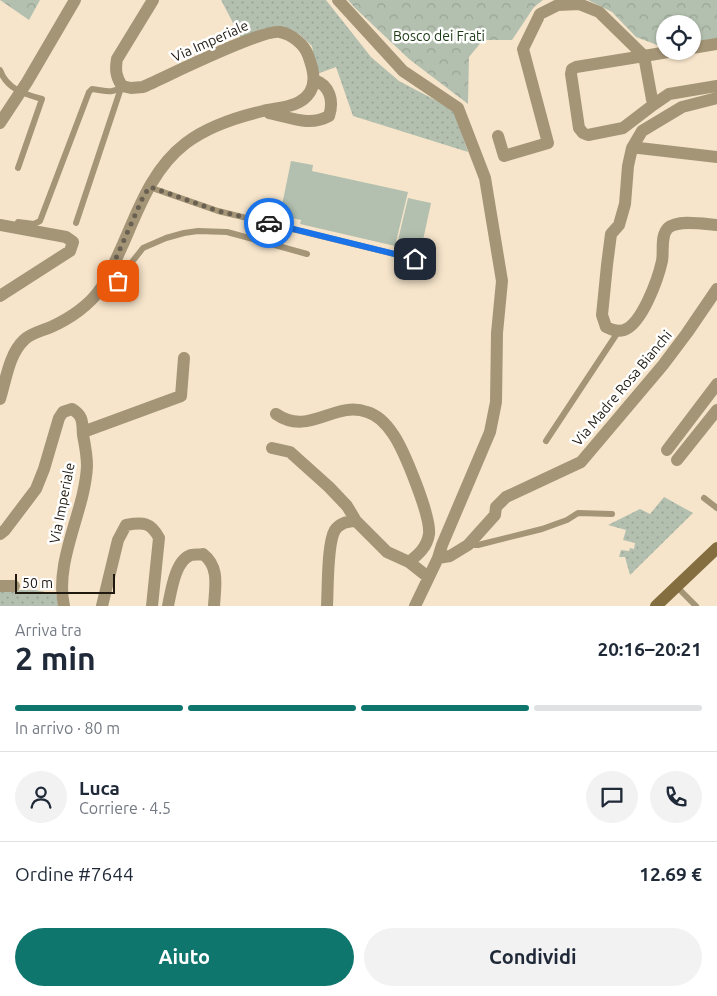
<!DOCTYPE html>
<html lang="it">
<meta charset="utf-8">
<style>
body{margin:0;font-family:Ubuntu,sans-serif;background:#f2f2f3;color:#1f2937;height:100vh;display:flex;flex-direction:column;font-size:19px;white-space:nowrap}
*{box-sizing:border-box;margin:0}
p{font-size:16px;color:#747a83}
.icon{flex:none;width:28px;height:28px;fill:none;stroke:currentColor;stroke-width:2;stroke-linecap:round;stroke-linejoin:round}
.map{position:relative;height:606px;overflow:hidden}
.drawer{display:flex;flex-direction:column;background:#fff;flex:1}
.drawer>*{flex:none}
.buttons{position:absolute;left:656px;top:15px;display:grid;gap:10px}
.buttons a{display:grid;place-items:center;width:45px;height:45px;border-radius:50%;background:#fff;box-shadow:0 1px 4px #0004;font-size:25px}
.scale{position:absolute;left:15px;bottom:12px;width:100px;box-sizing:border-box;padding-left:5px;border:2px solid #1f1910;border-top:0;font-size:14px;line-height:18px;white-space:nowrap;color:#1f1910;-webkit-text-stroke:4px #fff;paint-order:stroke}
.pin{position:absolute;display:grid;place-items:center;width:42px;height:42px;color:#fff;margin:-21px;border-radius:10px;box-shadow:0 2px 8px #0006}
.courier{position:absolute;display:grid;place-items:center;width:50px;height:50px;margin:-25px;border:4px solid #1a73e8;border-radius:50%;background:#fff;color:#222;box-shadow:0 1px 6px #0007}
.summary em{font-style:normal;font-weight:700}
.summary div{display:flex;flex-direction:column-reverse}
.summary{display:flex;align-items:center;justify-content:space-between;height:85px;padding:0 15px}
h1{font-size:32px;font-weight:700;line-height:38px}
.bar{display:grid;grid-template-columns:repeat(4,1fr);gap:8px 5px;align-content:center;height:60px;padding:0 15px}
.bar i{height:6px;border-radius:4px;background:#e0e1e3}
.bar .active{background:#0f766e}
.bar p{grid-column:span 4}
.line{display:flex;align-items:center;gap:12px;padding:0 15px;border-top:1px solid #e0e1e3}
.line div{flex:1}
.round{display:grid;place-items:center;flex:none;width:52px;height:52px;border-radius:26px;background:#f2f2f3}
.action{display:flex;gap:10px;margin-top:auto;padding:10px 15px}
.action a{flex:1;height:58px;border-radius:30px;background:#0f766e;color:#fff;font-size:20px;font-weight:700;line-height:58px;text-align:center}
.action a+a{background:#f2f2f3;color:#1f2937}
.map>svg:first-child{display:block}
</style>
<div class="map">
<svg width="717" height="606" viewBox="0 0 717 606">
<defs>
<pattern id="green-dots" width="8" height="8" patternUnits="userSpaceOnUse" patternTransform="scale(1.25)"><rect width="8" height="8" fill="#b3c0af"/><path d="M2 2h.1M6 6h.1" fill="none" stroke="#9aa496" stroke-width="1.8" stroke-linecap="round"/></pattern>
<pattern id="forest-crowns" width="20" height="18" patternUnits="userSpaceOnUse" patternTransform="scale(1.25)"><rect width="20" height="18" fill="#b3c0af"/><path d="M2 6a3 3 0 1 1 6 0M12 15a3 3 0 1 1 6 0" fill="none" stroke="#9aa496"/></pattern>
</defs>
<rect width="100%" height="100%" fill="#f6e5cb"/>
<path fill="url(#green-dots)" d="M221,0h105l45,57 28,24 55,29 14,42 -115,-36 -17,-49 -19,7 -5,-28 -13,-12 -20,-6 -37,12z
M664,497l29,16 -63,62 -5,-18h-6l2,-7 8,1 1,-3 4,1 1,-6 -12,-3 3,-10 -18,-5 32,-16 10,5z
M5,590h30l21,4 2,12h-58v-15z"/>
<path fill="url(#forest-crowns)" d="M0,0h40l-11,20z
M348,0h195l-9,7 -22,33h-29l-14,17 -1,47 -59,-45 -54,-51z
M588,0h129v40l-24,4 -1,-20h-27v24l-29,-11 -24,-25z"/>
<path fill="#b3c0af" d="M291,161l22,4 -1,6 96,21 -13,54 -95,-22 1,-4 -21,-5z
M408,198l23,5 -9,42 -24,-5z"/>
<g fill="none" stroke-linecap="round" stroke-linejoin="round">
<path stroke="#a59577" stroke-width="6" d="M0,70c7,19 24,24 42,29l-24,69
M149,187l69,24 197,48
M76,223l45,-135
M16,228l2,-6 16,2 6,-3 49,-129 3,-3c12,1 20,6 30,-3
M100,289l6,6 37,-47 23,-10 18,-5 14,-2 29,1 80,22
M546,441l72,-109
M704,498l13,10
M469,545h9l64,-16 25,-9 11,-7 34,1
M677,587l19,19"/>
<path stroke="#a59577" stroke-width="12" d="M338,0l65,71 55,37 27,70 17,103 -5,52 -1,69 -6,30 -48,113 -4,13 -23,48
M692,48l25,-4
M644,56l9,49 -30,23 -35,7 -5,-2 -4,-5 -8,-54 1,-5 4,-2z
M653,105l16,-11 48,-8
M269,113c21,4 40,14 60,3 5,-15 1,-31 -15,-36
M0,123l27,-41 48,-82
M498,136l6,20 44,-13 -25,-94 17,-35 18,-9 21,-1 20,8 45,44 30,-5
M632,148l10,-17 40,-24 35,-9
M717,157l-78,-9h-7l-4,18 -3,38 -6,21 -8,9 -4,31 -5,50 4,12c6,3 11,5 18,3 18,-6 34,-51 38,-69 2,-10 -2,-25 6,-33 10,-9 36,-4 49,-3
M0,225l66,12 7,5 -3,9 -70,45
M0,399c6,-19 9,-45 24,-59 7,-7 18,-9 27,-13 18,-8 39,-22 50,-39 30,-48 39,-110 85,-145 21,-16 51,-26 77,-32 16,-4 37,-3 47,-19 7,-11 2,-26 -2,-37 -4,-11 -17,-21 -28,-23 -19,-3 -114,45 -137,55l-12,1 -9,-2c-6,-9 -7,-16 -5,-27l36,-59
M276,414c33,23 59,-14 91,-2 11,3 20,13 26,22 11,16 38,82 36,100 -2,13 -10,20 -20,28
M83,432l98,-36 3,-38
M272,448l18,4 39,35 18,19 9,15 31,31 22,10 19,15
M667,450l50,-66
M677,460l40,-50
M0,534l5,-4 31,-41 8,-20 15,-51 4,-6 9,-3c12,7 10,14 11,26 2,10 4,20 4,31 -2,45 -33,95 -23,140
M438,558l12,-2 18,-11 27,-30 1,-8 10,-10 75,-35 82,-97 24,-32 30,-44
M0,586h14
M102,606l16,-66 8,-15c17,-3 25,-3 33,13l-7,68
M168,606c3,-14 7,-46 23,-51 4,-1 9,0 12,-1 17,13 12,33 11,52
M327,606c1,-17 0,-63 8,-76 5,-7 13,-9 21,-9"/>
<path stroke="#846d3f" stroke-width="12" d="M656,606l61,-58"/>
</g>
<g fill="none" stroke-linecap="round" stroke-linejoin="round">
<path stroke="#6a6051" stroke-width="5" stroke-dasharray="0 9" d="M118,281l-12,14 -6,-6 16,-31 28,-63 6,-8 68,24 51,12"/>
<path stroke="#1a73e8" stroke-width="6" d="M269,223l146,36"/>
</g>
<g text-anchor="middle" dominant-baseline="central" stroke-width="5" stroke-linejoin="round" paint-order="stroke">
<g font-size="14" fill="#1c3a14" stroke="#fff">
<text x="439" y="36">Bosco dei Frati</text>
</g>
<g font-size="14" fill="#1f1910" stroke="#fff">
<text transform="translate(210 41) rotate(-24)">Via Imperiale</text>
<text transform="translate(622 388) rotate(-50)">Via Madre Rosa Bianchi</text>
<text transform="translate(62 503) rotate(-79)">Via Imperiale</text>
</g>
</g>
</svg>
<div class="buttons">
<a><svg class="icon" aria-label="locate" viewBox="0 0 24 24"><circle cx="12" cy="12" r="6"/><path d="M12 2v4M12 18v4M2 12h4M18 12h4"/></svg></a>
</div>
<div class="scale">50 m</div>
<div class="pin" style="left:118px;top:281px;background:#ea580c"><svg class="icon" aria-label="bag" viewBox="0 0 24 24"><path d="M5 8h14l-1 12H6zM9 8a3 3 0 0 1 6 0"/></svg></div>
<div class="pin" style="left:415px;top:259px;background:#1f2937"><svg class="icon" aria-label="home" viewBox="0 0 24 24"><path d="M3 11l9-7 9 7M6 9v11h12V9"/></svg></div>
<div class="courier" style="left:269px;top:223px"><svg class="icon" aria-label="car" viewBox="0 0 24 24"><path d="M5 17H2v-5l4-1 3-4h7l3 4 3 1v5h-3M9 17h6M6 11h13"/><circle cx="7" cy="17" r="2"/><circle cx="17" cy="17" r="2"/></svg></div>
</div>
<section class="drawer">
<div class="summary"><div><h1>2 min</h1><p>Arriva tra</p></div><em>20:16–20:21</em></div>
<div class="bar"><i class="active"></i><i class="active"></i><i class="active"></i><i></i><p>In arrivo · 80 m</p></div>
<div class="line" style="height:90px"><a class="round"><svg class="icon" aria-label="person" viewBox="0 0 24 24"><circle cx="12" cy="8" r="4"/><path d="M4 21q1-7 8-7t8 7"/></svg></a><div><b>Luca</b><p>Corriere · 4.5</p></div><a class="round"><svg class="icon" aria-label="chat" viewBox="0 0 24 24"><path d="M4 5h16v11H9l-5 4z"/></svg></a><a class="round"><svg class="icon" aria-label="phone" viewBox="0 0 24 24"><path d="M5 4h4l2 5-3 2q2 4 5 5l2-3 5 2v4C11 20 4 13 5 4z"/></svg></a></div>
<div class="line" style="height:65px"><div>Ordine #7644</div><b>12.69 €</b></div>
<div class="action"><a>Aiuto</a><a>Condividi</a></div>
</section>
